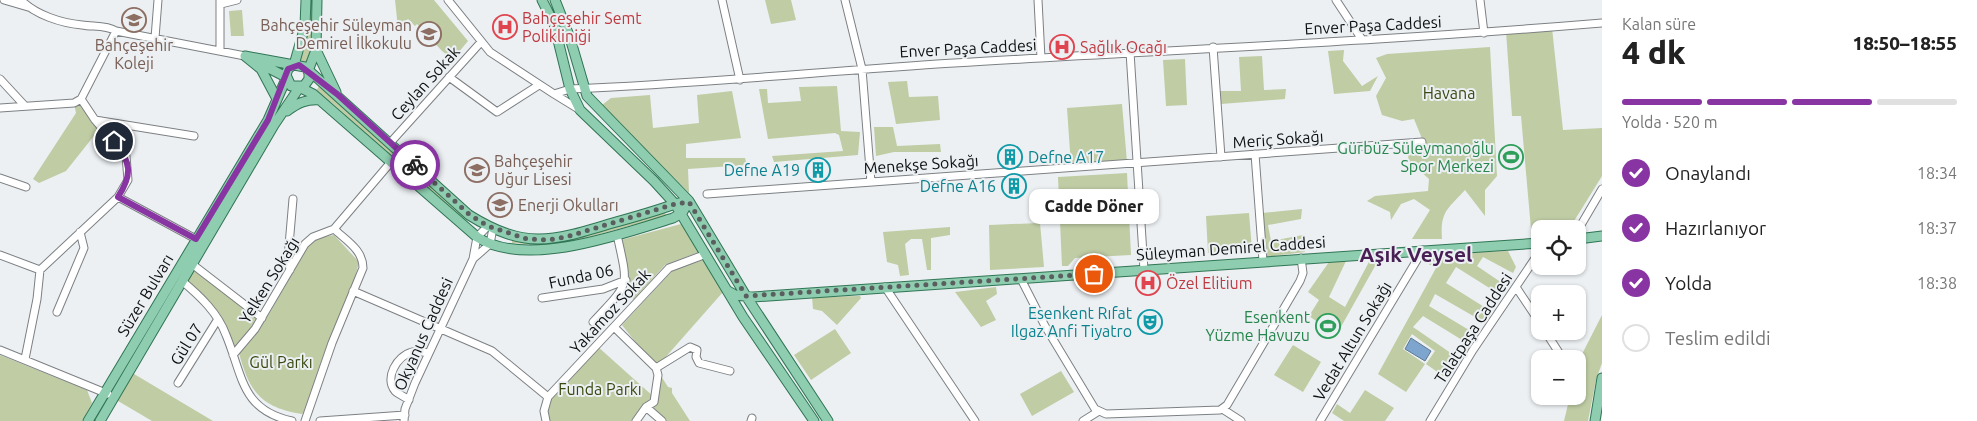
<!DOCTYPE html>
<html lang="tr">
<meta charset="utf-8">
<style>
body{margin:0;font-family:Ubuntu,sans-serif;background:#f2f2f2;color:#222;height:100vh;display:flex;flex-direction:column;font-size:19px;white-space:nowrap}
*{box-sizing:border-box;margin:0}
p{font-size:16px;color:#767676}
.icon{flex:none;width:28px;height:28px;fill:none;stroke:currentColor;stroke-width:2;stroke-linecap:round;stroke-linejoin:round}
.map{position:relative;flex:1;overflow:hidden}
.side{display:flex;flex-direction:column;background:#fff;width:375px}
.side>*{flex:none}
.tools{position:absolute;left:1531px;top:220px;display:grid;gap:10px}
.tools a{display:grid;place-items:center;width:55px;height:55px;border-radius:10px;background:#fff;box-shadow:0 1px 4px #0004;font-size:25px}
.pin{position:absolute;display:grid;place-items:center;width:42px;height:42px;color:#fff;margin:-21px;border:2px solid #fff;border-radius:50%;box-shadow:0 1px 5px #0007}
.courier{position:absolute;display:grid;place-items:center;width:50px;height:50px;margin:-25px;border:4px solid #8834a2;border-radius:50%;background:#fff;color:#222;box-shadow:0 1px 6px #0007}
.bubble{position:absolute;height:35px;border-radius:10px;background:#fff;box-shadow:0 1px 4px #0004;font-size:16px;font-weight:800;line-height:35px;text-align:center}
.head em{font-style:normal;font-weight:800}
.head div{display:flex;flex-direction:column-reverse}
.head{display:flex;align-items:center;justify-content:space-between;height:85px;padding:0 20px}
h1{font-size:32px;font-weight:800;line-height:38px}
.bar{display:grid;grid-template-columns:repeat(4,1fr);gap:8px 5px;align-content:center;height:60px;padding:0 20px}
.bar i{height:6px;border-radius:4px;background:#e0e0e0}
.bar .active{background:#8834a2}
.bar p{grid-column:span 4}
ol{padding:0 20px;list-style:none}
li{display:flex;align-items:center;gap:15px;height:55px}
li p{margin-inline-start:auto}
li .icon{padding:5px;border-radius:50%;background:#8834a2;color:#fff;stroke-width:4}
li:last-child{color:#767676}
li i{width:28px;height:28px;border:2px solid #e0e0e0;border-radius:50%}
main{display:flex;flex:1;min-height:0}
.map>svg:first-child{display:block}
</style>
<main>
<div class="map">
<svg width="1602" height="421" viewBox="0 0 1602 421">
<rect width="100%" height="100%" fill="#ecf0f3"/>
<path fill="#bfcca4" d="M309,0h3c1,23 1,45 -4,67l-9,-5 8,-19z
M395,0h39l34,41 -15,18 -11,-8 -25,-27 -2,2 -7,-7 -10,9z
M765,0h26l5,20 -25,4z
M242,10l2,26h-13l-2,-25z
M1552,28l11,102 39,-2v48l-31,50 -40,3 -10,-113h-9l-6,-85z
M1490,47l7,129 -12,14v26l-20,-26c-17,19 -25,21 -23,49h-30l18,-29 -16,-11 -13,5 -10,16 -1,-8 -23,-11 8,-5 53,-5 1,-12 -10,-9 -10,2 -1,-19 19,-2 -13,-32 -12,2 -20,-6 -6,-19 10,-18 -10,-20 11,-4z
M1344,50l-1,11 19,25 16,-10 -8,15 -36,3 -6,-43z
M1262,56l2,34 22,-1 -1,10 -64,5 -1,-13h21l-2,-34z
M1185,59l2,46 -21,1 -3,-46z
M907,81l2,16 29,-1 2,24 -44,4 -8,-42z
M319,86l146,132 -2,2 -132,-118 -16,-9z
M837,86l4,45 19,1 -2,23 -84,7 -2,-6 71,-5 -4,-16 -4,-2 -67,6 -9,-50h8l1,14 33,-2 -2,-14z
M732,91l9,47 -55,6v14h59l2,7 -59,4 1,24 -87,-88 9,-7 39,-3 3,33 46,-5 -2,-28z
M81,99l20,28 -35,44 -27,12 -6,-4 43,-66 -2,-10z
M1122,104l5,58 -56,4 -4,-58z
M874,127h19l4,19 43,-2 1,8h-47l-18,4z
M1127,173l4,82 -56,3 -7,8h-6l-4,-89z
M1302,209l-1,10 -33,6 3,16 32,-6 2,17 -40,5 -3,-44z
M665,213l1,3 -100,27 -13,3 -41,-3v-4l39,4z
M1249,213l3,37 -44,3 -2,-37z
M1040,223l4,44 -54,3 -1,-45z
M681,224l18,28 -34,13 -32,35 -12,-60z
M950,227v8l-19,3v32h-4l-5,-31h-11l-6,5 4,31 -9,1 -2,-11 -11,-3 -4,-30z
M334,235l25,27 -5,20 -32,77 -16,51 -4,4c-41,-6 -53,-23 -63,-61l30,-39 41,-72 13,-5z
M1508,251l8,16 -3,6 -30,-16 -6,9 28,19 -6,9 -43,-27 -10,16 43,27 -7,11 -47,-27 -6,12 45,27 -7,10 -44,-27 -10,11 45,31 -12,20 -20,-14 9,-13 -23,-17 -9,15 22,15 -19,28 -28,-18 58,-106 -13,-7 5,-8z
M1379,259l-42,75 -3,-1 5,-10 -12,-8 -8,8 -10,-7 10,-16 -11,-8 21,-30 17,-1 -17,36 16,10 25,-47z
M703,260l20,32 -67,76 12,19 4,1v5l18,28h-28l-16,-14 -10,14h-90l1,-20 50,-55 57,51 2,-29 -34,-43 51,-55z
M192,264l70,54 -29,37 -15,-36 -36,-38z
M996,287l1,7 -11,7 10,19 -15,7 -26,-35z
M860,296l1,2 -24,27 -15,-14 -9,-2 -1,-12z
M1602,315v48l-6,17 -8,41h-24l6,-25h8v-34z
M835,329l16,24 -40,27 -17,-25z
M1293,345l28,17 -18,30 -29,-17z
M0,355l87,35 5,13 -10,18h-82z
M129,371l84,50h-61l-39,-23z
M1061,371l13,21 -42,24 -12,-22z
M1365,390l29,18 -9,13h-41l-12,-8 5,-9 13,9z"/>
<path fill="#7ea5cd" stroke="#5c7894" d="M1411,338l20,13 -6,10 -20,-12z"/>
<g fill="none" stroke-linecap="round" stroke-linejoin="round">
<defs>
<path id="minor" d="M4,0l24,7
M21,0c15,15 40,23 61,25 11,2 24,0 34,6l129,25
M448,0l42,52 64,42 16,-5c128,-5 256,-18 384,-26 216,-13 432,-22 648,-40
M722,0l18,80
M845,0l17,69 9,113
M1038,0l3,58
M1336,0l25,38
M1480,0l4,33
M221,4l16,-4
M155,38l3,-38
M1213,47l8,110
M220,50v-50
M1130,52l14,218
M449,77l48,35 42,-27
M0,79l25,27
M554,94l26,16
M81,99l35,-68
M0,108l74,-5 7,-4
M95,120l99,16
M390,143l91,-101
M1255,154l8,107
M0,178l26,9
M707,194l715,-52
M118,197l78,42
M334,229l57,-67
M1578,230l24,-41
M0,255l40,15 78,-73 10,-17 -2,-24 -31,-36 -14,-21
M473,259l17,-15 3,-16
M192,264l70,54
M290,270l-2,-13 5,-58
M1021,279l24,47 50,83 11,5 114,-4 7,-5 73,-124 3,-8 -2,-15
M182,281c18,15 36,32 44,54 17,41 15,75 66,86
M885,287l90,134
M1516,287l24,36
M353,291l139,60 56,46
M542,298l61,-9 23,-9
M57,312l27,-64 -4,-16
M593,322c37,-40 36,-33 24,-87
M614,327l42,41 2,7 -4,27 -8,5 -10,14
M1545,331l18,28
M0,350l108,44
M233,355l22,-26 50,-85 8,-7 21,-8
M25,359l12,-60 3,-29
M656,368l34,-21 7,3 -1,7 3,6 31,8
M178,383l40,-64
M409,400c-4,-3 -11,-6 -14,-9 -11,-13 2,-35 17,-39 4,-1 11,0 16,1
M646,407l16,14
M1224,410l17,11
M305,421l27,-78 31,-75c0,-18 -16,-27 -29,-39
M320,421l85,-6
M404,421l1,-12 10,-26 58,-124 4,-22 11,-11
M546,421l-2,-10 4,-14 121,-129 32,-12
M751,421l1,-3
M1083,421l16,-10
M1320,421l103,-171
M1430,421l43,-71 67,-99"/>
<path id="major" d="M542,0l12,24 16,65 10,21 74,71 21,23 68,113 71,104
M555,0l15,38 17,58 102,105 57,95 82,125
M316,50l20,42
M245,56l60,11 164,148c55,34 82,27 140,9 22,-6 44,-12 66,-20l14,-3
M245,56l16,13 16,30
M259,63l27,14
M293,65l-5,4 -2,6 5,11h13l5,-7v-6
M294,65l11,-39 1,-26
M308,71l8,-21 1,-50
M301,88l12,6 164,143c48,32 145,-3 196,-19l9,-5 7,-12
M287,111c11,-8 19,-12 33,-11
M1578,239l24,-3
M728,291l7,4 18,2 787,-54
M88,421l180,-301 18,-41
M100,421l174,-296 25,-37
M1595,421l7,-43"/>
</defs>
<use href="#minor" stroke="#7d8083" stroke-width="9"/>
<use href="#major" stroke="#307555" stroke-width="11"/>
<use href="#minor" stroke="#fff" stroke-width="7"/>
<use href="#major" stroke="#8ecdaf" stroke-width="9"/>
</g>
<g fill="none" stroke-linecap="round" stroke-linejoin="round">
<path stroke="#5b5e5f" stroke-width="5" stroke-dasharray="0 9" d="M415,165l55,50 18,11 39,13 20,1 19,-3 109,-33 14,-2 57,94 348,-22"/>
<path stroke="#8834a2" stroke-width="6" d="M114,141c17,21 19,33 4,56l78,42 72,-119 20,-51 11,-4 38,29 78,71"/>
</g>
<defs>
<symbol id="school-ring" viewBox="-11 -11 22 22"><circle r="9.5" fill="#ecf0f3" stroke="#8d6e63" stroke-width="1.5"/><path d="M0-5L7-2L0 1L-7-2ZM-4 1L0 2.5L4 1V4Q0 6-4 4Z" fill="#8d6e63"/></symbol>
<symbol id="hospital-ring" viewBox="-11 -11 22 22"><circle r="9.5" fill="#ecf0f3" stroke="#e0444e" stroke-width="1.5"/><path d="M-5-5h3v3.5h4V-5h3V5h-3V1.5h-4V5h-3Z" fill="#e0444e"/></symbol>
<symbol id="building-ring" viewBox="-11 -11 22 22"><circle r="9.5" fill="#ecf0f3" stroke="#0f9aa8" stroke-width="1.5"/><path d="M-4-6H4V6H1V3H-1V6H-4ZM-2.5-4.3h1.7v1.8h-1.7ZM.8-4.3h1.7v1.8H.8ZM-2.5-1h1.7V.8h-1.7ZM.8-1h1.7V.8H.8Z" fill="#0f9aa8"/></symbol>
<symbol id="stadium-ring" viewBox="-11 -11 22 22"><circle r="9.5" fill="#ecf0f3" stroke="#2e9e5b" stroke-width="1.5"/><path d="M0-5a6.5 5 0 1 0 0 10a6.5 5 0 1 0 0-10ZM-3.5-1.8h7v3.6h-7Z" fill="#2e9e5b"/></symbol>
<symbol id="theatre-ring" viewBox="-11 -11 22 22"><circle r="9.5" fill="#ecf0f3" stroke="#0f9aa8" stroke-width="1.5"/><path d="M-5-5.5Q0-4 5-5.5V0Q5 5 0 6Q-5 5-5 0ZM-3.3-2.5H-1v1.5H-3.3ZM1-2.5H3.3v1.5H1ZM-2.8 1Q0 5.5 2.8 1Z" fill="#0f9aa8"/></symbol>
</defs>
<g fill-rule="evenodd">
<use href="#school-ring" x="120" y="6" width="28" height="28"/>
<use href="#hospital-ring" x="491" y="13" width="28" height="28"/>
<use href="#school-ring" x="415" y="20" width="28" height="28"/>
<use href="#hospital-ring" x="1048" y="33" width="28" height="28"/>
<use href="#building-ring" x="996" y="143" width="28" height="28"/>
<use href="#stadium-ring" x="1497" y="143" width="28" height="28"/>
<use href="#school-ring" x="463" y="156" width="28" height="28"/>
<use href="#building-ring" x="804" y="156" width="28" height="28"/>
<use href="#building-ring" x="1000" y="172" width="28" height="28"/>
<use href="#school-ring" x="486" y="191" width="28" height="28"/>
<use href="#hospital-ring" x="1134" y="269" width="28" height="28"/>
<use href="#theatre-ring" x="1136" y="308" width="28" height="28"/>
<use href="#stadium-ring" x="1314" y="312" width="28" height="28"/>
</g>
<g text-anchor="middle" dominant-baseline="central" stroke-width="4" stroke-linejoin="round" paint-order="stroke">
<g font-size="16" fill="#be3a42" stroke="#ecf0f3" text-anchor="start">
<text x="522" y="18">Bahçeşehir Semt<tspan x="522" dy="18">Polikliniği</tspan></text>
<text x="1080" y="47">Sağlık Ocağı</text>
<text x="1166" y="283">Özel Elitium</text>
</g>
<g font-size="16" fill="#785e54" stroke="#ecf0f3" text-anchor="start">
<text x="412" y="25" text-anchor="end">Bahçeşehir Süleyman<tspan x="412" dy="18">Demirel İlkokulu</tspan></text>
<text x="134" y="45" text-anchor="middle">Bahçeşehir<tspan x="134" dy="18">Koleji</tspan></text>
<text x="494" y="161">Bahçeşehir<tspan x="494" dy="18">Uğur Lisesi</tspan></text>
<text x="518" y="205">Enerji Okulları</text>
</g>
<g font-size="16" fill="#0d0f10" stroke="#ecf0f3">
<text transform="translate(1373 25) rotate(-3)">Enver Paşa Caddesi</text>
<text transform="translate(968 48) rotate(-3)">Enver Paşa Caddesi</text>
<text transform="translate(425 83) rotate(-48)">Ceylan Sokak</text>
<text transform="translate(1278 139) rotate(-4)">Meriç Sokağı</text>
<text transform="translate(921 164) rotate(-4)">Menekşe Sokağı</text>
<text transform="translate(1231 248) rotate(-4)">Süleyman Demirel Caddesi</text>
<text transform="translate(581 276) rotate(-12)">Funda 06</text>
<text transform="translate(269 280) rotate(-58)">Yelken Sokağı</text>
<text transform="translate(145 295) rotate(-59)">Süzer Bulvarı</text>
<text transform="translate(610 311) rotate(-47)">Yakamoz Sokak</text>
<text transform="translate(1473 328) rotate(-57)">Talatpaşa Caddesi</text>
<text transform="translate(423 334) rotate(-66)">Okyanus Caddesi</text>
<text transform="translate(1352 341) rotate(-59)">Vedat Altun Sokağı</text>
<text transform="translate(186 344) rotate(-58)">Gül 07</text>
</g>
<g font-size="16" fill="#39480f" stroke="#ecf0f3">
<text x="1449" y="93">Havana</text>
<text x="281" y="362">Gül Parkı</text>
<text x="600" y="389">Funda Parkı</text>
</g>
<g font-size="16" fill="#27864d" stroke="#ecf0f3" text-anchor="end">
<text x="1494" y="148">Gürbüz Süleymanoğlu<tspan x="1494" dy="18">Spor Merkezi</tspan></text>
<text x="1310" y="317">Esenkent<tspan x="1310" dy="18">Yüzme Havuzu</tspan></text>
</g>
<g font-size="16" fill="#0d838f" stroke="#ecf0f3" text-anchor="end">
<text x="1028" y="157" text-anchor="start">Defne A17</text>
<text x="800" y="170">Defne A19</text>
<text x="996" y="186">Defne A16</text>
<text x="1132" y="313">Esenkent Rıfat<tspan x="1132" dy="18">Ilgaz Anfi Tiyatro</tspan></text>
</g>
<g font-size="21" font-weight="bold" fill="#471f54" stroke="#ecf0f3">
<text x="1416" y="254">Aşık Veysel</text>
</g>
</g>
</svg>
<div class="tools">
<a><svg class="icon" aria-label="locate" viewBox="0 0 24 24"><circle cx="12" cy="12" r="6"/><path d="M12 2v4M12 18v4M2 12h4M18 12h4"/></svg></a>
<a>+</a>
<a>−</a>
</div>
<div class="pin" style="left:1094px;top:274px;background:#ea580c"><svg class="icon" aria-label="bag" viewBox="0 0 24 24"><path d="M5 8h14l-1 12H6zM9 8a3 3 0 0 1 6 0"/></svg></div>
<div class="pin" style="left:114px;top:141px;background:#1f2937"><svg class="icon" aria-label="home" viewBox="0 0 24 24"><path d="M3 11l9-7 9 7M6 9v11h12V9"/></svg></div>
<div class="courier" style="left:415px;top:165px"><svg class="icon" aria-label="bike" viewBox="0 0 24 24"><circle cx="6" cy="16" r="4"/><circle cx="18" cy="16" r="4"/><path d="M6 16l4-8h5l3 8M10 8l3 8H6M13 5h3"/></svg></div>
<div class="bubble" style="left:1029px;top:189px;width:130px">Cadde Döner</div>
</div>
<section class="side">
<div class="head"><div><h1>4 dk</h1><p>Kalan süre</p></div><em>18:50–18:55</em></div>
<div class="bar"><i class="active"></i><i class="active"></i><i class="active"></i><i></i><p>Yolda · 520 m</p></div>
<ol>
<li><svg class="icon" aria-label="check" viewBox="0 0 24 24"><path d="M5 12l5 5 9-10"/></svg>Onaylandı<p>18:34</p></li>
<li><svg class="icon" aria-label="check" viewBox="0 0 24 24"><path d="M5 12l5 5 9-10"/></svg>Hazırlanıyor<p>18:37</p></li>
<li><svg class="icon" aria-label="check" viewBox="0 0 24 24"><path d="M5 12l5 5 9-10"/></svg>Yolda<p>18:38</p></li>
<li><i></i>Teslim edildi</li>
</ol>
</section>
</main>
